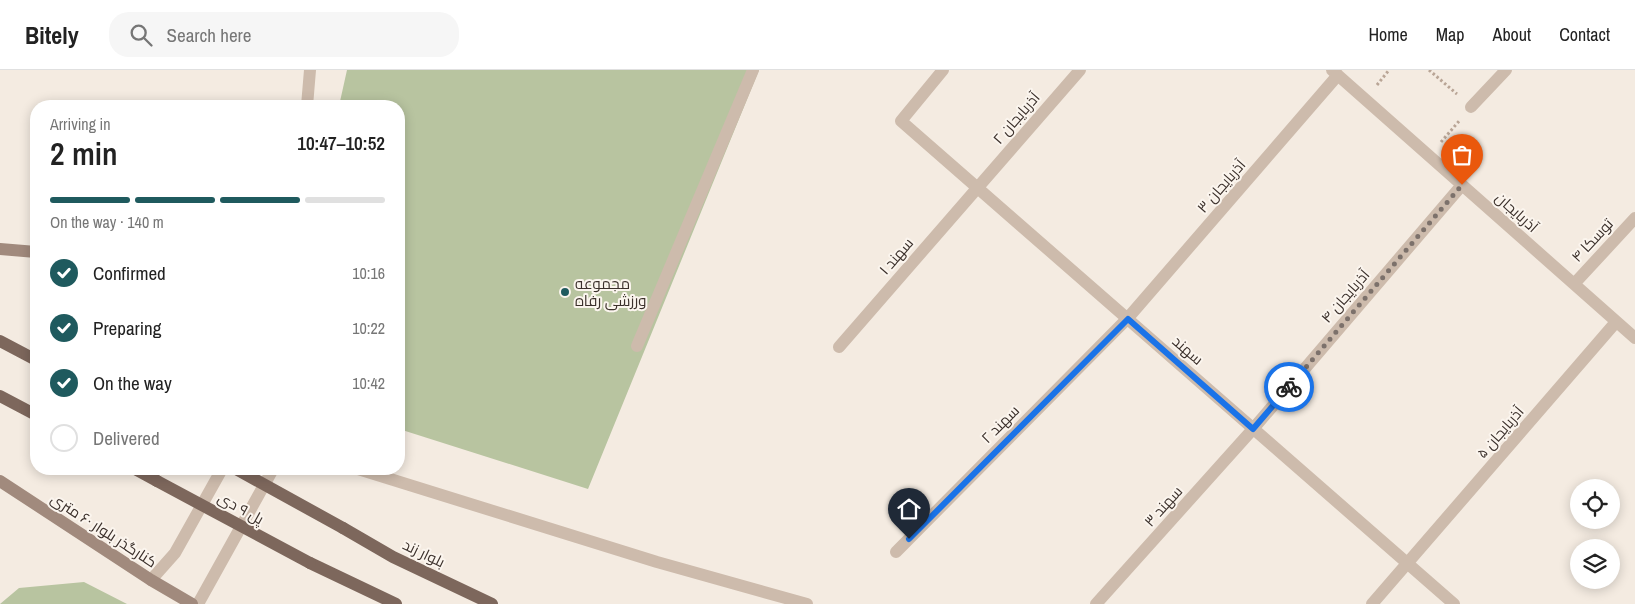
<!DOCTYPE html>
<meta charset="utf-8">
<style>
body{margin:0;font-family:"Archivo Narrow",Cairo,sans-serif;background:#f6f6f6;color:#222;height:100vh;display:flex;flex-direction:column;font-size:19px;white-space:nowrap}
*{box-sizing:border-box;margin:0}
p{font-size:16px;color:#767676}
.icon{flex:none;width:28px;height:28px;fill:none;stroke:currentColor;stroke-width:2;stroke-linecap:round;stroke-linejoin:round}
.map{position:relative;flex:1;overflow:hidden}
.sheet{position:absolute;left:30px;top:30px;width:375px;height:375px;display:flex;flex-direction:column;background:#fff;border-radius:20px;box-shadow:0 2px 12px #0003}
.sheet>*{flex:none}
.controls{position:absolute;left:1570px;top:409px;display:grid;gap:10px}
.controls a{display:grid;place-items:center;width:50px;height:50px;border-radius:50%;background:#fff;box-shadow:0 2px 12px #0003;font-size:25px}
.pin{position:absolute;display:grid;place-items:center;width:42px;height:42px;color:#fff;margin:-51px -21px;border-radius:50% 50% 50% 0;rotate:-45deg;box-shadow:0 0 5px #0007}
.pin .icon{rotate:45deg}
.courier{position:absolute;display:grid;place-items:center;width:50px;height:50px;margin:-25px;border:4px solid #1a73e8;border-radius:50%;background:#fff;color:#222;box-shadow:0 1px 6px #0007}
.headline em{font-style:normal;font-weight:600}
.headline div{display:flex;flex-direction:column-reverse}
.headline{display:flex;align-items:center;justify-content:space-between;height:85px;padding:0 20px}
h1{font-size:32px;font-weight:600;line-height:38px}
.bar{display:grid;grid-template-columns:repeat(4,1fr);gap:8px 5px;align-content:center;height:60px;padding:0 20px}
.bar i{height:6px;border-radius:4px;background:#e0e0e0}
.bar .current{background:#1f5a5e}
.bar p{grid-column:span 4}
ol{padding:0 20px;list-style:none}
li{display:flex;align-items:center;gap:15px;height:55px}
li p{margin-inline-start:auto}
li .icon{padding:5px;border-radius:50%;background:#1f5a5e;color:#fff;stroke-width:4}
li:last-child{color:#767676}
li i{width:28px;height:28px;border:2px solid #e0e0e0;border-radius:50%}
header{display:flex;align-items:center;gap:30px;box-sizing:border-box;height:70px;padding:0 25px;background:#fff;border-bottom:1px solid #e0e0e0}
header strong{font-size:24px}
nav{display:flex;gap:28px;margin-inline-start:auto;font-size:18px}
.search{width:350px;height:45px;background:#f6f6f6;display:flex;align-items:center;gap:12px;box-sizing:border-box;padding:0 18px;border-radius:20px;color:#767676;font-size:19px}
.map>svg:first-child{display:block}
</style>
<header>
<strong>Bitely</strong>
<div class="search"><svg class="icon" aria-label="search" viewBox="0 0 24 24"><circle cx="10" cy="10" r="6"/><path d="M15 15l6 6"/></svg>Search here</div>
<nav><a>Home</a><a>Map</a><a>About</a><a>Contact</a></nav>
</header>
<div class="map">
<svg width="1635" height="534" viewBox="0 0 1635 534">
<rect width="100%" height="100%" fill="#f4ebe1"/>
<path fill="#b8c4a0" d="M347,0h412l-171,419 -189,-60v-323h-60z
M84,512l43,22h-127l19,-16z"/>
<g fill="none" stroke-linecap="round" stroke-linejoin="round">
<path stroke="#b9a596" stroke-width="3" stroke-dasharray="2.5 2.5" stroke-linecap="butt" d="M1429,0l28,24
M1377,15l12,-15
M1441,72l19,-22"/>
<path stroke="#cdbbac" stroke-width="12" d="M943,0l-42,51 553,483
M1332,0l303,268
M307,36l3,-36
M1471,37l35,-37
M1574,214l61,-66
M637,276l116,-276
M839,277l241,-277
M358,399l299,93 150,42
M896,482l231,-233 211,-244
M151,510l24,-27 47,-84
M198,534l75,-135
M1096,534l157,-175 209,-244
M1372,534l244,-282"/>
<path stroke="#a18a7d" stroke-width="12" d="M0,179l36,3
M0,411l151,99 41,24"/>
<path stroke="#7d675c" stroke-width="12" d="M0,271l36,19
M0,326l36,19
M135,399l22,12
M343,458l50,29 99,47
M310,493l86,41"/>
<path stroke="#7d675c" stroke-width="12" d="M236,399l107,59
M157,411l153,82"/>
</g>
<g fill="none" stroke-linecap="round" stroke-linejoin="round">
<path stroke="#7c716b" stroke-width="5" stroke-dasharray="0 9" d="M1289,317l173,-202"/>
<path stroke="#1a73e8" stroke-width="6" d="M909,469l219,-220 125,110 36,-42"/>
</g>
<circle fill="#1f5a5e" stroke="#fbf5ee" stroke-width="2" cx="565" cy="222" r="5"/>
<g text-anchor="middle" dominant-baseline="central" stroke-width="4" stroke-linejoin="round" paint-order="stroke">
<g font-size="15" fill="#3b302b" stroke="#fbf5ee">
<text transform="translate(1016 48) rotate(-49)">آذربایجان ۲</text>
<text transform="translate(1221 116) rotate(-49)">آذربایجان ۳</text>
<text transform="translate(1517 142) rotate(42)">آذربایجان</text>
<text transform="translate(1592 170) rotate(-47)">توسکا ۴</text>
<text transform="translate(896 186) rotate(-49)">سهند ۱</text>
<text transform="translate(1345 226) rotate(-49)">آذربایجان ۴</text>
<text transform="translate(1188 280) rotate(41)">سهند</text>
<text transform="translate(1000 354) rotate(-45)">سهند ۲</text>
<text transform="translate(1500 362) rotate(-49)">آذربایجان ۵</text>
<text transform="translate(1163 436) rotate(-48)">سهند ۳</text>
<text transform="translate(241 438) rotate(29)">پل ۹ دی</text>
<text transform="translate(104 460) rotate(33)">کنارگذر بلوار ۶۰ متری</text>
<text transform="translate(424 483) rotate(26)">بلوار زند</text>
</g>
<g font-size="15" fill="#3b302b" stroke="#fbf5ee" text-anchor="start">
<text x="575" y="213">مجموعه<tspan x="575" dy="17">ورزشی رفاه</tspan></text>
</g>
</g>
</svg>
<div class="controls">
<a><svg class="icon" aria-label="locate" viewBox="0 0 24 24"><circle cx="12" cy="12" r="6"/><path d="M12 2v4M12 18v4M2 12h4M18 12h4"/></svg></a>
<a><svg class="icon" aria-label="layers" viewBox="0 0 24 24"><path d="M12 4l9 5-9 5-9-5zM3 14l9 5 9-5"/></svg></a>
</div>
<div class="pin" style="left:1462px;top:115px;background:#ea580c"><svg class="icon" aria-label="bag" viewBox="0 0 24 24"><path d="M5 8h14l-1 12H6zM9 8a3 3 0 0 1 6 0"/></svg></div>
<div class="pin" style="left:909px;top:469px;background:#1f2937"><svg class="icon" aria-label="home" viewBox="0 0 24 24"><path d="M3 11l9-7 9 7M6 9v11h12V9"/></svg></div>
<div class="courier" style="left:1289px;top:317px"><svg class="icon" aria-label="bike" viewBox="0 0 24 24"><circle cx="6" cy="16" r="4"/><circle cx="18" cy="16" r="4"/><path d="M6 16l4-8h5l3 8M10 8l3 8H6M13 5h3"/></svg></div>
<section class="sheet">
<div class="headline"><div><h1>2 min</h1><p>Arriving in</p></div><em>10:47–10:52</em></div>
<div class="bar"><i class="current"></i><i class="current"></i><i class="current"></i><i></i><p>On the way · 140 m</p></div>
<ol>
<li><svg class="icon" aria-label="check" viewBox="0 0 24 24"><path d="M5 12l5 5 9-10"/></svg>Confirmed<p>10:16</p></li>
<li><svg class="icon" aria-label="check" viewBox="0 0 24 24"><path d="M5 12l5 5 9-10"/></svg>Preparing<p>10:22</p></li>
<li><svg class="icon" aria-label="check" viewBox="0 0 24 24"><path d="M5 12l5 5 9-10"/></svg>On the way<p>10:42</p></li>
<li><i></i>Delivered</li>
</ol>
</section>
</div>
